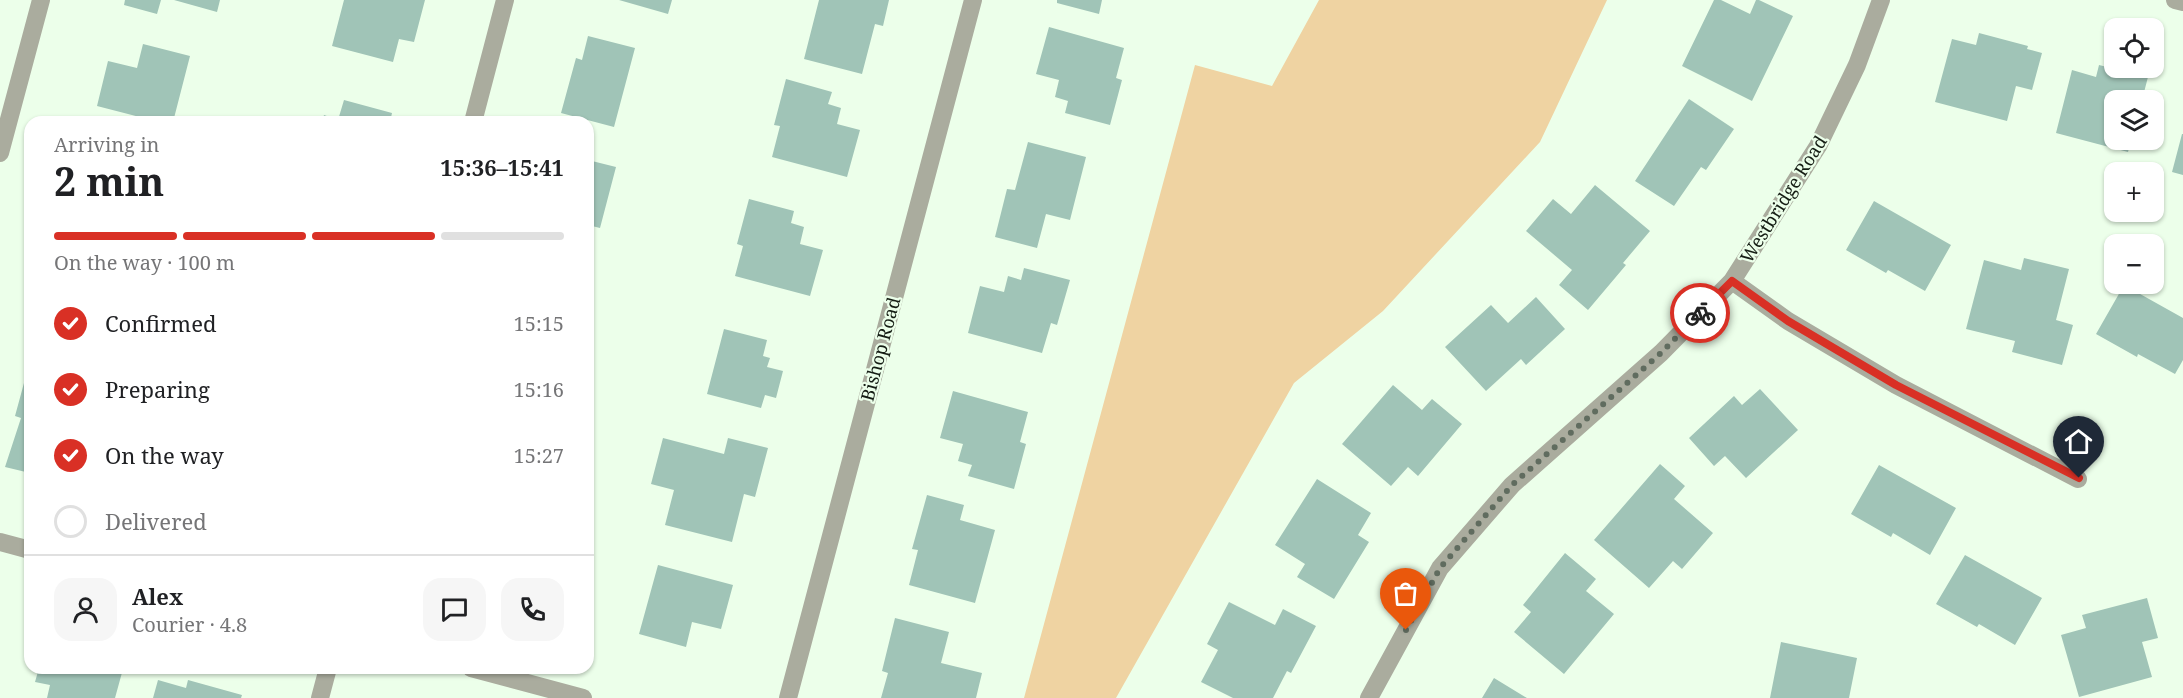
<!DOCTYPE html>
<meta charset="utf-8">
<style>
body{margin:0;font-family:"Noto Serif",serif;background:#f6f6f6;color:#202124;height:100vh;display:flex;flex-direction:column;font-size:22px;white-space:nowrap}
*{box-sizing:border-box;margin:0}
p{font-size:20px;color:#757577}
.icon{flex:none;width:33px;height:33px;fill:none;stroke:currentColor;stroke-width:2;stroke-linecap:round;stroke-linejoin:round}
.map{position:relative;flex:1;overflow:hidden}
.panel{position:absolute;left:24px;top:116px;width:570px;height:558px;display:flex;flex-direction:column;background:#fff;border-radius:18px;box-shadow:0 2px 4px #0004}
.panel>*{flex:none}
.fabs{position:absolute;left:2104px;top:18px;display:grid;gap:12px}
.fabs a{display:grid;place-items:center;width:60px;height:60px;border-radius:12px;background:#fff;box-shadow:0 2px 4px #0004;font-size:30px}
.pin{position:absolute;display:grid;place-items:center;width:51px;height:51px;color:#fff;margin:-62px -26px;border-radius:50% 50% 50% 0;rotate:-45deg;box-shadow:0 0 6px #0007}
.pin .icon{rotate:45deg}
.courier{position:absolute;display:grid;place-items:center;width:60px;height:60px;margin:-30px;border:4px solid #d93025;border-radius:50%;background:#fff;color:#222;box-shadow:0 2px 8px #0007}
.head em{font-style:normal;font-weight:700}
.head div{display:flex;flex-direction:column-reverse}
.head{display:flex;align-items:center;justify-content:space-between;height:102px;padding:0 30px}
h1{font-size:39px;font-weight:700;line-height:45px}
.bar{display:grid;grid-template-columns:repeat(4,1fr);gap:9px 6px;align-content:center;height:72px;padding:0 30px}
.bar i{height:8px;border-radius:4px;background:#e0e0e0}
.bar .current{background:#d93025}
.bar p{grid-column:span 4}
.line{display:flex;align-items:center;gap:15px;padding:0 30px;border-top:2px solid #e0e0e0}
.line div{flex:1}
.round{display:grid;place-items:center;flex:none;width:63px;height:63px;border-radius:18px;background:#f6f6f6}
ol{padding:0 30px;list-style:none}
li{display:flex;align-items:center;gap:18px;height:66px}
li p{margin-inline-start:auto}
li .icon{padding:6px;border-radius:50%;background:#d93025;color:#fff;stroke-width:4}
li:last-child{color:#757577}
li i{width:33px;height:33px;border:3px solid #e0e0e0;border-radius:50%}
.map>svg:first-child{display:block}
</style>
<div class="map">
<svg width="2183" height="698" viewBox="0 0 2183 698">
<rect width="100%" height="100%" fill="#ecffea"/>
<path fill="#efd3a2" d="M1319,0h288l-67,142 -157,169 -89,72 -178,315h-92l171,-633 77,21z"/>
<path fill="#a0c4b7" d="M125,0h36l-4,14 -33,-9z
M174,0h46l-3,12z
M344,0h81l-11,42 -15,-3 -6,23 -61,-16z
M619,0h53l-4,14z
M819,0h70l-6,26 -8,-2 -13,50 -58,-15z
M1057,0h45l-3,14 -42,-11z
M1714,0h7l29,14 6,-14h3l34,16 -41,85 -70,-35z
M1049,27l75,21 -8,30 6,2 -12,45 -45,-12 3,-12 -13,-4 4,-17 -23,-6z
M1979,33l49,13 -1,3 15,4 -10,37 -16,-4 -9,35 -72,-19 17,-63 24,6z
M588,36l47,12 -21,79 -53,-14 15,-55 6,2z
M143,44l47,12 -17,66h-14l-62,-16 11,-45 29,7z
M2099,65l49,12 -6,23h-27v40h16l-3,12 -72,-19 16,-63 24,7z
M786,79l46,13 -4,12 13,4 -4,16 23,6 -13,47 -75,-20 8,-31 -6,-1z
M1689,99l45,30 -28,41 -5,-3 -27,39 -39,-25z
M344,100l48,13 -2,9h-68l2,-7 14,5z
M2182,134h1v41l-11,-3z
M1028,142l58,15 -16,63 -24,-6 -9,34 -42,-11 12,-48 8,1z
M588,160l28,7 -16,61 -12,-3z
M1595,185l55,46 -27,32 3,2 -38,45 -29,-25 13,-15 -46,-39 27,-32 18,15z
M749,199l45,12 -3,12 13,4 -4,17 23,6 -13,46 -75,-20 8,-30 -6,-2z
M1874,201l77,44 -26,46 -37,-21 -2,3 -40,-23z
M2024,258l45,11 -13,51 17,5 -11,40 -50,-13 3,-11 -49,-12 18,-69 37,10z
M1024,268l46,12 -13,45 -6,-2 -9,30 -74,-20 12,-47 24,6 4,-16 13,4z
M2124,285l59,33v42l-8,14 -37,-20 -1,3 -41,-23z
M1536,297l29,32 -39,36 -5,-6 -35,32 -41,-44 46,-42 17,18z
M724,329l43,11 -4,16 7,2 -3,9 16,4 -7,27 -11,-3 -4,13 -54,-14z
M24,383l6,2v88l-25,-6 16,-49 -6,-2z
M1393,385l29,25 10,-11 30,25 -44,52 -10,-9 -17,19 -49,-42z
M1760,389l38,41 -52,48 -21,-22 -11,10 -25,-28 45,-42 8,9z
M953,391l75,21 -8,30 6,2 -12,45 -46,-13 4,-11 -14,-4 5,-17 -23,-6z
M663,438l61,16 4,-16 40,10 -13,49 -11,-3 -12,48 -67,-17 9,-35 -23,-6z
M1660,464l25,22 -11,13 39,34 -31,36 -9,-8 -24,27 -55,-48z
M1879,465l77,43 -26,47 -37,-22 -2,4 -40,-23z
M1317,479l54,34 -13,22 11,7 -35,57 -37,-22 8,-13 -30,-19z
M927,495l37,10 -4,15 35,10 -20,73 -66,-18 9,-35 -6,-1z
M1565,553l31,26 -10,12 28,23 -50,60 -50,-42 17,-20 -8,-7z
M1965,555l77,43 -27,47 -36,-21 -2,3 -41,-23z
M658,565l75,20 -12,44 -29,-7 -6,25 -47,-13z
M2147,598l11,40 -16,4 10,35 -73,20 -18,-62 25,-7 -4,-13z
M1229,602l46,23 8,-16 33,17 -25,47 -4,-2 -14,27h-40l-32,-16 17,-32 -11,-6z
M895,618l54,14 -8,31 41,10 -6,25h-95l7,-25 -6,-2z
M1781,642l76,16 -8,40h-79z
M39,668h78l6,1 -8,29h-68l3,-13 -15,-3z
M1494,678l33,20h-45z
M158,680l28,8 2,-8 54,15 -1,3h-88z"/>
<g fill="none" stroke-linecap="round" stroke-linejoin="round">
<path stroke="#aaac9e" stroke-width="18" d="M2175,0l8,2
M473,122l32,-122
M0,153l41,-153
M1732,281l56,40 108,64 182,94
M0,542l30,8
M471,668l112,30
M320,698l8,-30
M788,698l185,-698
M1369,698l71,-130 72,-83 149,-132 71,-72 86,-135 39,-81 24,-65"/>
</g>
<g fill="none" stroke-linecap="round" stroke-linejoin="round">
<path stroke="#606c5f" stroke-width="6" stroke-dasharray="0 10.8" d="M1406,630l34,-62 72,-83 149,-132 39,-40"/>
<path stroke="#d93025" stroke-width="8" d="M1700,313l32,-32 56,40 108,64 183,93"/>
</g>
<g text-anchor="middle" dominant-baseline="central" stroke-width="4.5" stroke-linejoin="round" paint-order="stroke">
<g font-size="18" fill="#151d14" stroke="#ecffea">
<text transform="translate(1783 199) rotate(-58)">Westbridge Road</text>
<text transform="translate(880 349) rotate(-75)">Bishop Road</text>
</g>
</g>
</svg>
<div class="fabs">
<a><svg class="icon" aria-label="locate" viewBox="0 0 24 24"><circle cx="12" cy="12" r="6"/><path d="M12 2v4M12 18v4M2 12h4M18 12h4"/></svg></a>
<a><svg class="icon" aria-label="layers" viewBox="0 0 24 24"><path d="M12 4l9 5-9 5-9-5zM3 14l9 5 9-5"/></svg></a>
<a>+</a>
<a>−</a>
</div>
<div class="pin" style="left:1406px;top:630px;background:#ea580c"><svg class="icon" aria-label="bag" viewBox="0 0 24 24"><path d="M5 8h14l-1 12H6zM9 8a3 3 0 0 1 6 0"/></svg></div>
<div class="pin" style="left:2079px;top:478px;background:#1f2937"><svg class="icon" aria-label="home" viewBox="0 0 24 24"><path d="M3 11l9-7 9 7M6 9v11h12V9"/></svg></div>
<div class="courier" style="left:1700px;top:313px"><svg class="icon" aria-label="bike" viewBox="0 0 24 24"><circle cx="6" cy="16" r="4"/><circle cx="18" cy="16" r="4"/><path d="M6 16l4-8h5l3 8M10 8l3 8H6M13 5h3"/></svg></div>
<section class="panel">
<div class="head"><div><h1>2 min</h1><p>Arriving in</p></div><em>15:36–15:41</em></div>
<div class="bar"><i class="current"></i><i class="current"></i><i class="current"></i><i></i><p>On the way · 100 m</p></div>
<ol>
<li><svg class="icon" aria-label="check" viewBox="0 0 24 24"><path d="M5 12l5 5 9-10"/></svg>Confirmed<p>15:15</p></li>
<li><svg class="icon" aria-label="check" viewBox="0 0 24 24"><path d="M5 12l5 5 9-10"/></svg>Preparing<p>15:16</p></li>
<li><svg class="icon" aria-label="check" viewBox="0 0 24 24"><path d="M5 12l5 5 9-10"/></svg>On the way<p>15:27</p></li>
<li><i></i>Delivered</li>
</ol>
<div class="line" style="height:108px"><a class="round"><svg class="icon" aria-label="person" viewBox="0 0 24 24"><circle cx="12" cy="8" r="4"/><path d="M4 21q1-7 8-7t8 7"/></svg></a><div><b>Alex</b><p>Courier · 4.8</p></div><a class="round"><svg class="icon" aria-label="chat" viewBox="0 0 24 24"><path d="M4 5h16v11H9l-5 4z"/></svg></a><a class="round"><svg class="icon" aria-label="phone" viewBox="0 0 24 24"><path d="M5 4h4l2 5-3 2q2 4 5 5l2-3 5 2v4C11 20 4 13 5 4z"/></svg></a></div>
</section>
</div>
